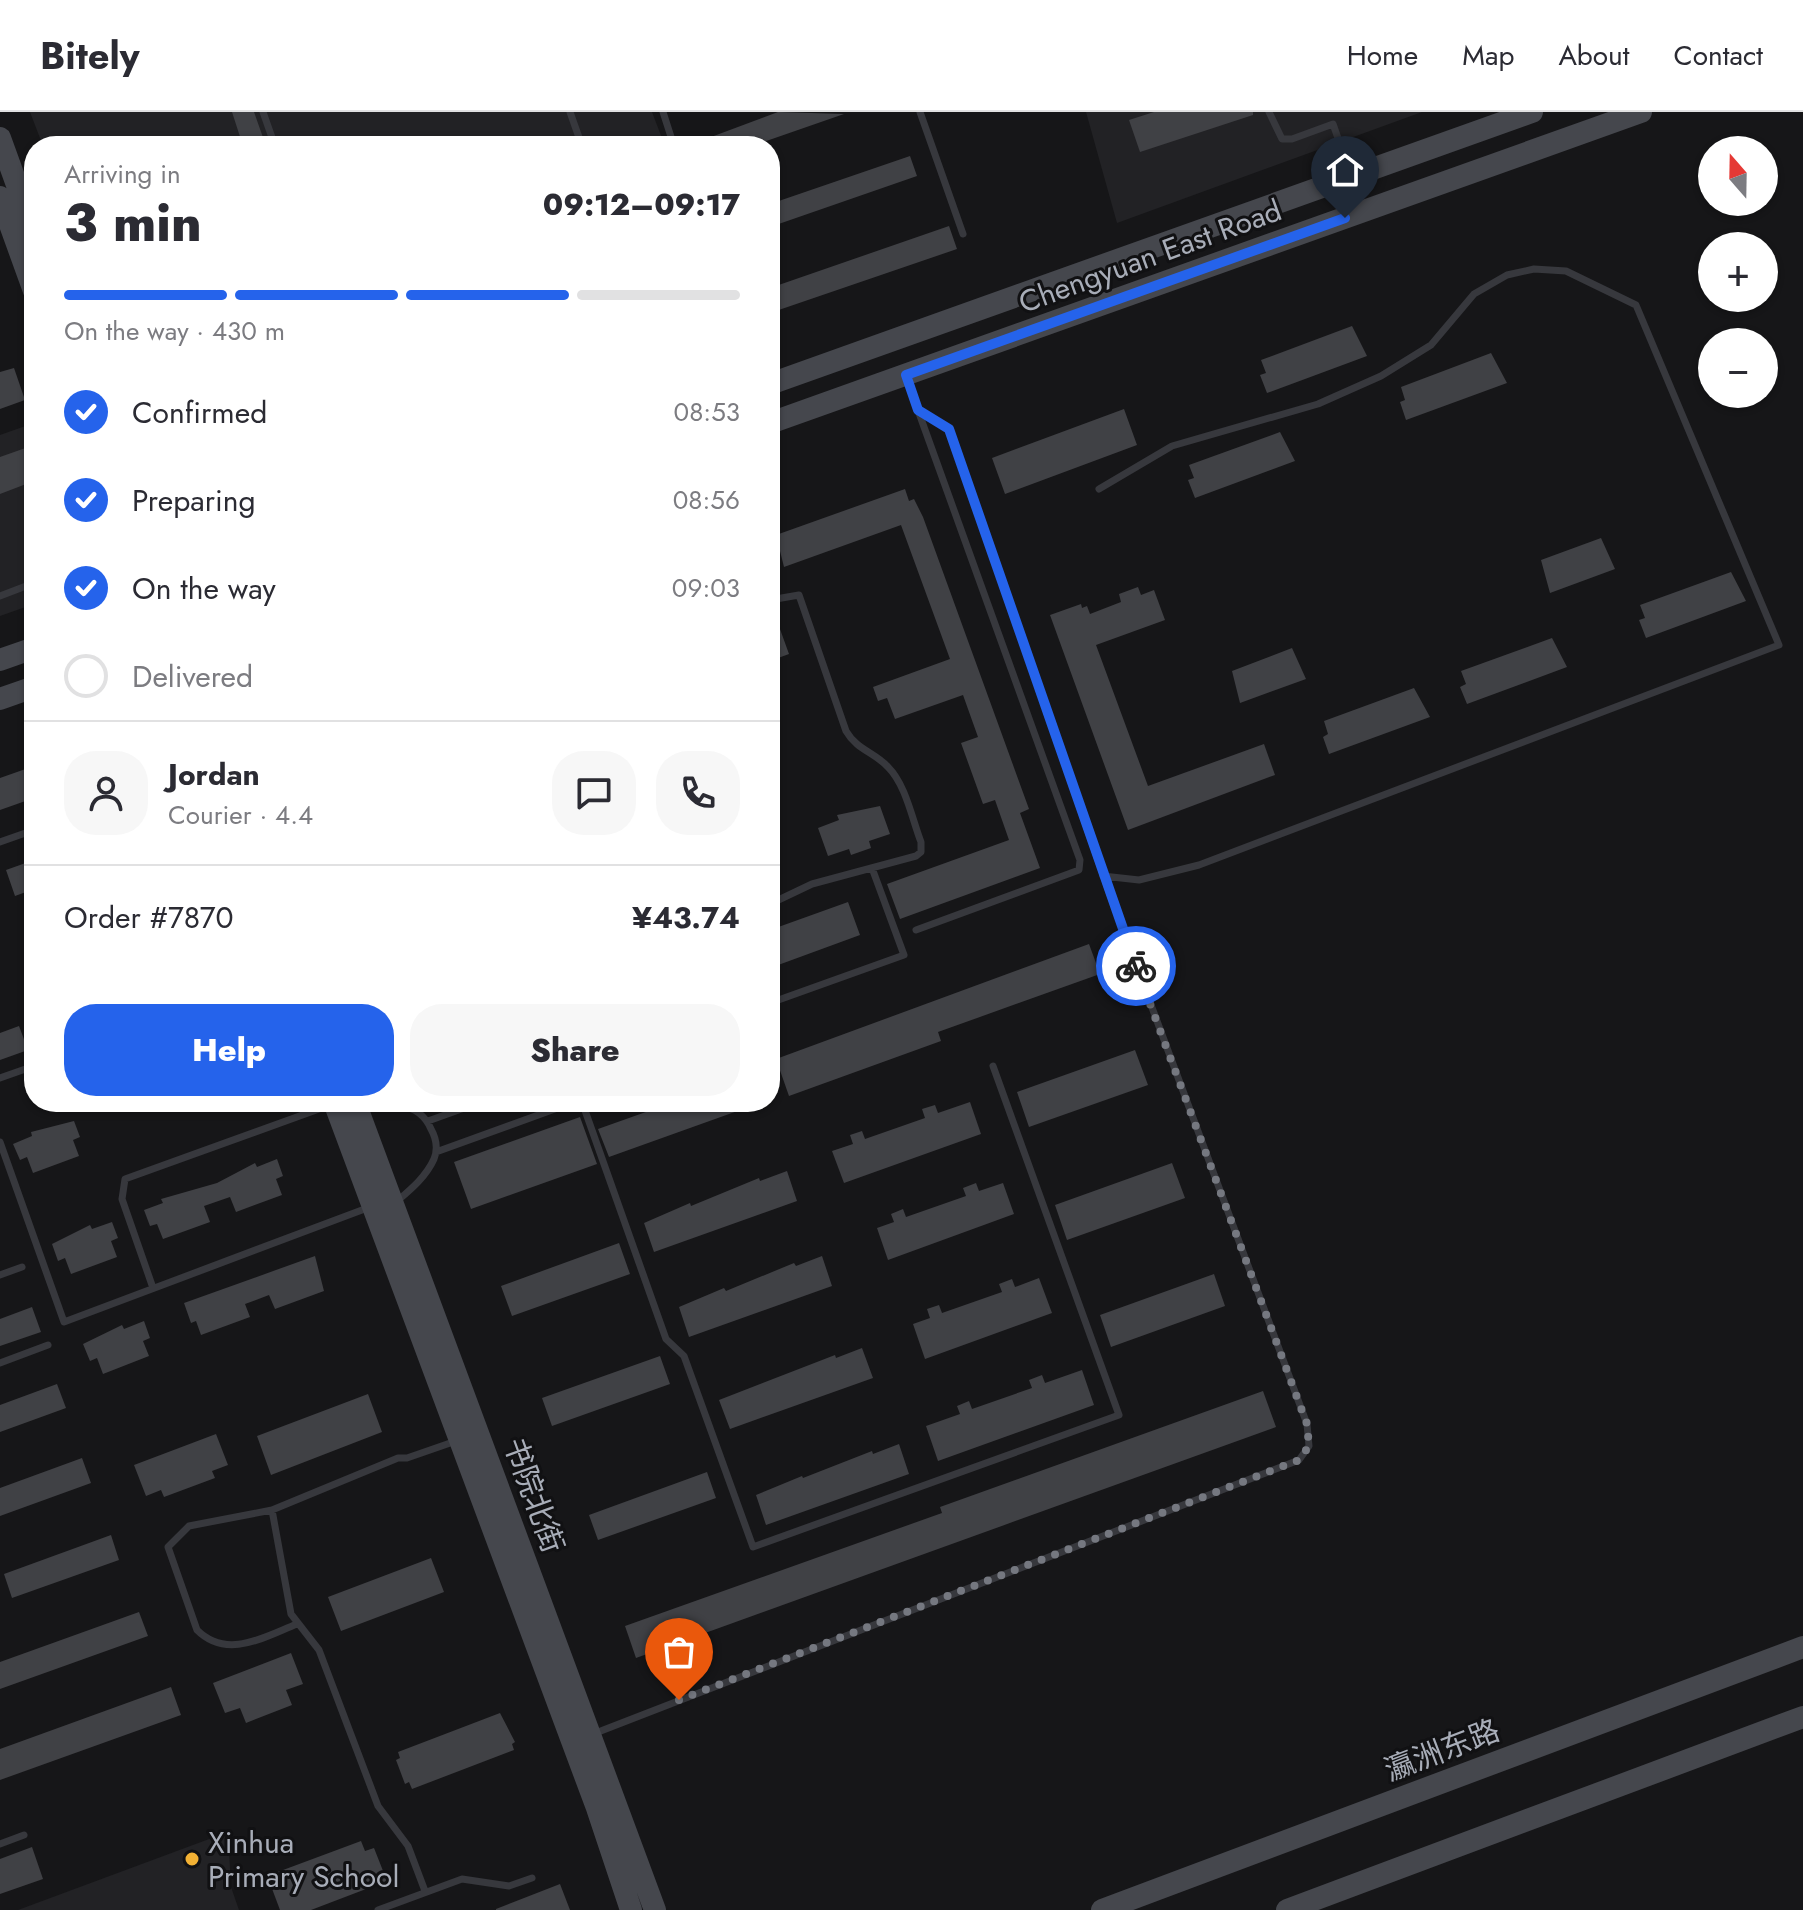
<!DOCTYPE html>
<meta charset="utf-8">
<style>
body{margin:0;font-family:Jost,"Noto Sans SC",sans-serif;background:#f7f7f7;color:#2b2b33;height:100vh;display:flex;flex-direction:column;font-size:30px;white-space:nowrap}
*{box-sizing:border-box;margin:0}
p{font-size:26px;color:#7c7c81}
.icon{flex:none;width:44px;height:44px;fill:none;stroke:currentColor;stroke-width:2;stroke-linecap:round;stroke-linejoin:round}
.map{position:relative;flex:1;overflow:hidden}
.drawer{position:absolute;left:24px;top:24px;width:756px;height:976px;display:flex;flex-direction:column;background:#fff;border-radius:32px;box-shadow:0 2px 6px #0004}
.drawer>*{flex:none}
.needle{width:52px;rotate:340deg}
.buttons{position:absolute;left:1698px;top:24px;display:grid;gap:16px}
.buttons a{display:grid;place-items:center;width:80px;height:80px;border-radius:50%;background:#fff;box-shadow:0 2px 6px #0004;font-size:40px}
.pin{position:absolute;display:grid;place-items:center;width:68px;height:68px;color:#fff;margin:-82px -34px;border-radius:50% 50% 50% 0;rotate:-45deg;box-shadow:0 0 8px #0007}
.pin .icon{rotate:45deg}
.courier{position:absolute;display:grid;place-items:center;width:80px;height:80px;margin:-40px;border:6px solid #2563eb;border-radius:50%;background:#fff;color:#222;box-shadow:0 2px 10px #0007}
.overview em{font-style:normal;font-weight:800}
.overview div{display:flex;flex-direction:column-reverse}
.overview{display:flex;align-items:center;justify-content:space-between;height:136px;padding:0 40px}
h1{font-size:52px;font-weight:800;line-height:60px}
.bar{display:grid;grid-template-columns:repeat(4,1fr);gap:12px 8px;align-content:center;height:96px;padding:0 40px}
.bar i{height:10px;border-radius:6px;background:#e1e1e2}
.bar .active{background:#2563eb}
.bar p{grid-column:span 4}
.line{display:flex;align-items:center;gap:20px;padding:0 40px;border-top:2px solid #e1e1e2}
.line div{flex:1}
.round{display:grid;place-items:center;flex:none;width:84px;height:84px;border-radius:32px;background:#f7f7f7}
ol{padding:0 40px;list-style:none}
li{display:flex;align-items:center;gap:24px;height:88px}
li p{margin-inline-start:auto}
li .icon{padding:8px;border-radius:50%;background:#2563eb;color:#fff;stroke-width:4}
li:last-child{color:#7c7c81}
li i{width:44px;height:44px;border:4px solid #e1e1e2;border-radius:50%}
.cta{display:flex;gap:16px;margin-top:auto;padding:16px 40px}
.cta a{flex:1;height:92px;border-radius:32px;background:#2563eb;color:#fff;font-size:32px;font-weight:800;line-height:92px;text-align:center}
.cta a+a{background:#f7f7f7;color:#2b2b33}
header{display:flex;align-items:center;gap:48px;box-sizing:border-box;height:112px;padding:0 40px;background:#fff;border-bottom:2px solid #e1e1e2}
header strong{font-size:38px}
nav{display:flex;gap:44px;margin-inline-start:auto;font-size:28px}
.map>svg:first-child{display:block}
</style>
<header>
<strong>Bitely</strong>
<nav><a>Home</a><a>Map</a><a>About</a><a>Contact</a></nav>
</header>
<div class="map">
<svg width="1803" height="1798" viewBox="0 0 1803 1798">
<rect width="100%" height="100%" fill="#161618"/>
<path fill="#222225" d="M30,0h622l13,34h-622z
M1086,0h336l-305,111z
M34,311v181l-34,12v-181z
M228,1720l3,55 8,23h-221z"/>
<path fill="#404145" d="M232,0h22l12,34h-23z
M778,0l66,2 -92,32h-65z
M1154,0h99v3l-113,37 -11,-32z
M910,44l7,20 -147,51v-23z
M949,114l8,23 -187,64v-25z
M1352,214l15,30 -100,37 -7,-18 6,-2 -5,-13z
M1491,241l16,30 -101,37 -6,-18 5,-2 -4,-13z
M14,256l11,32 -25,9v-37z
M1124,297l13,36 -132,49 -13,-36z
M1280,320l15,29 -100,37 -7,-18 6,-2 -5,-13z
M34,333v36l-34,13v-37z
M905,377l4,12 5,-2 9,18 106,292 -9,4 20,55 -140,51 -13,-35 122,-44 -14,-40 -12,4 -22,-61 17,-6 -15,-42 -68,24 -8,-21 -9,3 -5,-14 77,-28 -49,-134 -117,42 -8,-32z
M1601,426l14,31 -65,24 -9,-33z
M1731,460l15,29 -100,37 -7,-18 6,-2 -5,-13z
M1138,475l3,8 13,-5 11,30 -69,25 52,141 116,-42 11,31 -147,55 -78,-215 31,-11 1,4 5,-2 3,8 31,-12 -2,-8z
M772,495l17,47 -19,7v-53z
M1552,526l15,29 -100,37 -7,-17 6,-3 -5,-13z
M1292,536l14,31 -66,24 -8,-32z
M1414,576l16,29 -101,37 -6,-17 5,-3 -4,-13z
M34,654v32l-34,12v-32z
M880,694l10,28 -21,7 2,7 -20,7 -2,-6 -21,7 -10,-28 21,-8 -2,-5z
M34,748v29l-19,7 -9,-26z
M848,790l12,33 -90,33v-38z
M1089,832l11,30 -162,58 3,9 -152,55 -13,-37z
M19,914l9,24 -28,10v-27z
M1135,938l13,35 -119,42 -12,-35z
M674,990l83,2 -148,53 -11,-28z
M970,990l11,32 -137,49 -12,-32 21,-7 -3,-9 12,-4 3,8 60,-21 -3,-9 13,-4 3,8z
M580,1005l17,47 -126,45 -17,-47z
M74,1009l6,16 -7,3 6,16 -46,17 -6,-16 -7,3 -7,-16 19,-8 -1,-4z
M277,1047l6,17 -7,3 6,16 -46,17 -6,-15 -26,9 6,16 -47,17 -6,-15 -7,2 -6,-16 19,-7 -2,-4 56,-16 38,-20 2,4z
M1172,1051l13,35 -118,42 -12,-35z
M787,1059l10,30 -143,51 -10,-29 46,-20 1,3 68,-28 1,3z
M976,1071l3,8 24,-8 11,31 -126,46 -11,-32 17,-6 -3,-8 12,-5 3,8 60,-21 -3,-8z
M112,1110l6,16 -7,3 6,16 -46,17 -6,-16 -7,3 -6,-17 38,-19 2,4z
M619,1131l11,31 -118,42 -11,-30z
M315,1144l9,35 -49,18 -6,-14 -24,9 5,13 -49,18 -5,-14 -5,2 -7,-20z
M822,1144l10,30 -143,51 -10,-30 45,-19 2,3 68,-28 2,3z
M1214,1162l11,32 -114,41 -11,-32z
M1039,1166l13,35 -127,46 -12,-35 17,-6 -3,-9 12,-4 3,8 60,-21 -3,-8 13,-5 3,8z
M32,1195l9,25 -41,14v-27z
M144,1209l6,17 -7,3 6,15 -46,18 -6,-16 -7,3 -7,-17 39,-19 2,4z
M862,1236l11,30 -143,51 -11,-29 116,-45 1,3z
M660,1244l10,28 -118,42 -10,-28z
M1082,1258l12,35 -156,56 -12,-35 34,-12 -3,-8 12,-5 3,8 60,-21 -3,-8 13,-5 3,8z
M57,1272l9,24 -66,24v-27z
M1263,1279l13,36 -640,231 -11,-32 317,-113 -2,-6z
M368,1282l14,38 -111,43 -14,-39z
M216,1322l12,31 -16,6 3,7 -51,19 -3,-7 -15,6 -12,-31z
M899,1332l10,30 -143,51 -10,-30 46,-19 1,2 69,-27 1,3z
M82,1346l9,25 -91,33v-28z
M707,1360l9,26 -118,42 -9,-25z
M111,1423l8,25 -107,38 -8,-24z
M431,1446l13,34 -103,39 -13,-34z
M139,1500l9,24 -148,53v-27z
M291,1541l12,31 -17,6 6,15 -46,18 -6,-15 -15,5 -12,-30z
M171,1575l10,28 -181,65v-31z
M500,1601l15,29 -3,2 2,6 -102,39 -3,-7 -4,2 -9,-24 4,-2 -2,-6z
M361,1729l4,10 9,-3 13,33 -76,29h-31l-9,-24 8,-2 -4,-11z
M32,1735l11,32 -43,15v-35z
M560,1772l10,26h-74v-1z"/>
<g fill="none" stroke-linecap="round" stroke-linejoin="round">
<path stroke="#37383d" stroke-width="7" d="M263,0l12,34
M570,0l12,34
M663,0l10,31
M920,0l43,122
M1269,0l13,27h10l41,-15 18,51
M906,265l174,483 -1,10 -163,60
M1099,377l73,-43 146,-42 63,-28 50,-31 43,-51 33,-19 27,-6 32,2 70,34 143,340 -580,220 -60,15 -36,-4
M0,484l34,-13
M770,488l29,-5 47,136c11,19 28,21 42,36 18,18 24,52 33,75v10l-5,4 -104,28 -42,20
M0,730l34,-12
M770,891l134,-48 -32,-87
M0,966l34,-12
M582,990l84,237 18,17 69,191 366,-132 -126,-349
M360,997c27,-5 58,-10 71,20 5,9 7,20 3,30 -8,18 -24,31 -38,43
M428,1009l53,-19
M0,1030l64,180 306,-115
M436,1040l138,-50
M0,1163l22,-8
M153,1176l-31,-89 3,-20 205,-74
M0,1251l48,-18
M272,1398l19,104 28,36 59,156 30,40 17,45
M297,1512c-33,13 -70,36 -100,6l-29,-83 21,-21 83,-16 126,-52h9l49,-17
M593,1622l706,-274 10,-14 -2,-22 -198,-532 -160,-463 -31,-19
M0,1732l24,-9
M378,1798l84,-31 47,7 23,-8"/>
<path stroke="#45474d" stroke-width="22" d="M0,26l34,94
M0,85l34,94
M770,272l762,-272
M770,311l871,-311
M0,548l34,-12
M0,587l34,-12
M334,990l263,706 34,102
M355,990l300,808
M1102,1798l701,-263
M1287,1798l516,-193"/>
</g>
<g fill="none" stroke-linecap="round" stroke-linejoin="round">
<path stroke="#757880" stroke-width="8" stroke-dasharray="0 14.4" d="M679,1588l620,-240 10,-14 -2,-22 -171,-458"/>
<path stroke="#2563eb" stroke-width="10" d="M1136,854l-187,-537 -31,-19 -12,-35 439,-157"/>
</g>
<circle fill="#f2b134" stroke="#111113" stroke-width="3" cx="192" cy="1747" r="8"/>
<g text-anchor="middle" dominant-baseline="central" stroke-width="6" stroke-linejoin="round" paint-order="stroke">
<g font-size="30" fill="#a8adb8" stroke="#111113">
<text transform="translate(1150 144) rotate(-20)">Chengyuan East Road</text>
<text transform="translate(534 1383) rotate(70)">书院北街</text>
<text transform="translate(1442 1638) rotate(-21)">瀛洲东路</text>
</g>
<g font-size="30" fill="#a8adb8" stroke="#111113" text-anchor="start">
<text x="208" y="1730">Xinhua<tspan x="208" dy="34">Primary School</tspan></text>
</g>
</g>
</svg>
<div class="buttons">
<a><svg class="needle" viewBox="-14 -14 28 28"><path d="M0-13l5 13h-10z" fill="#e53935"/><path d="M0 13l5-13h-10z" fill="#7c7c81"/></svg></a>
<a>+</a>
<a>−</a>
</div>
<div class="pin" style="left:679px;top:1588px;background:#ea580c"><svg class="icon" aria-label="bag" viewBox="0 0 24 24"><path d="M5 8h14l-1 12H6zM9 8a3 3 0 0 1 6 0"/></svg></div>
<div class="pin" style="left:1345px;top:106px;background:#1f2937"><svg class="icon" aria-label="home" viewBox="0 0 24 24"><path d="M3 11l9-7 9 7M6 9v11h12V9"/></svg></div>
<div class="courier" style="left:1136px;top:854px"><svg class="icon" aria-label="bike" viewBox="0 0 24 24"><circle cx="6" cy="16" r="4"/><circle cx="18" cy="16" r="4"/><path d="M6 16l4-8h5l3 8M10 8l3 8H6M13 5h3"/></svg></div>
<section class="drawer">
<div class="overview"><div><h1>3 min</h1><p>Arriving in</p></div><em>09:12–09:17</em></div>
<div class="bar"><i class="active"></i><i class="active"></i><i class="active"></i><i></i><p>On the way · 430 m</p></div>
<ol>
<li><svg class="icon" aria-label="check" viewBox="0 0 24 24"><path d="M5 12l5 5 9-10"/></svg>Confirmed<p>08:53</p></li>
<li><svg class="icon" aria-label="check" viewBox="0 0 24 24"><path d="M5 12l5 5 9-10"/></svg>Preparing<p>08:56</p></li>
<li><svg class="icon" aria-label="check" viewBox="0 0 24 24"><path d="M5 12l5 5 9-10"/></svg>On the way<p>09:03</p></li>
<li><i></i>Delivered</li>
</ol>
<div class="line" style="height:144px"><a class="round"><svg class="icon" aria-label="person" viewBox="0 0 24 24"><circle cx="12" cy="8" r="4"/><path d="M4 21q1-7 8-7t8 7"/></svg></a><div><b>Jordan</b><p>Courier · 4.4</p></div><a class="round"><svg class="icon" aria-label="chat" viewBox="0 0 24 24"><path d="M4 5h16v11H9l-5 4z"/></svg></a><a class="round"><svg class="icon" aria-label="phone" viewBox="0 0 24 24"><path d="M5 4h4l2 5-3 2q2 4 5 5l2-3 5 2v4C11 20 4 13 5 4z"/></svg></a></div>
<div class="line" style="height:104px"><div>Order #7870</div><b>¥43.74</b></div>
<div class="cta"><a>Help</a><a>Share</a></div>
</section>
</div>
